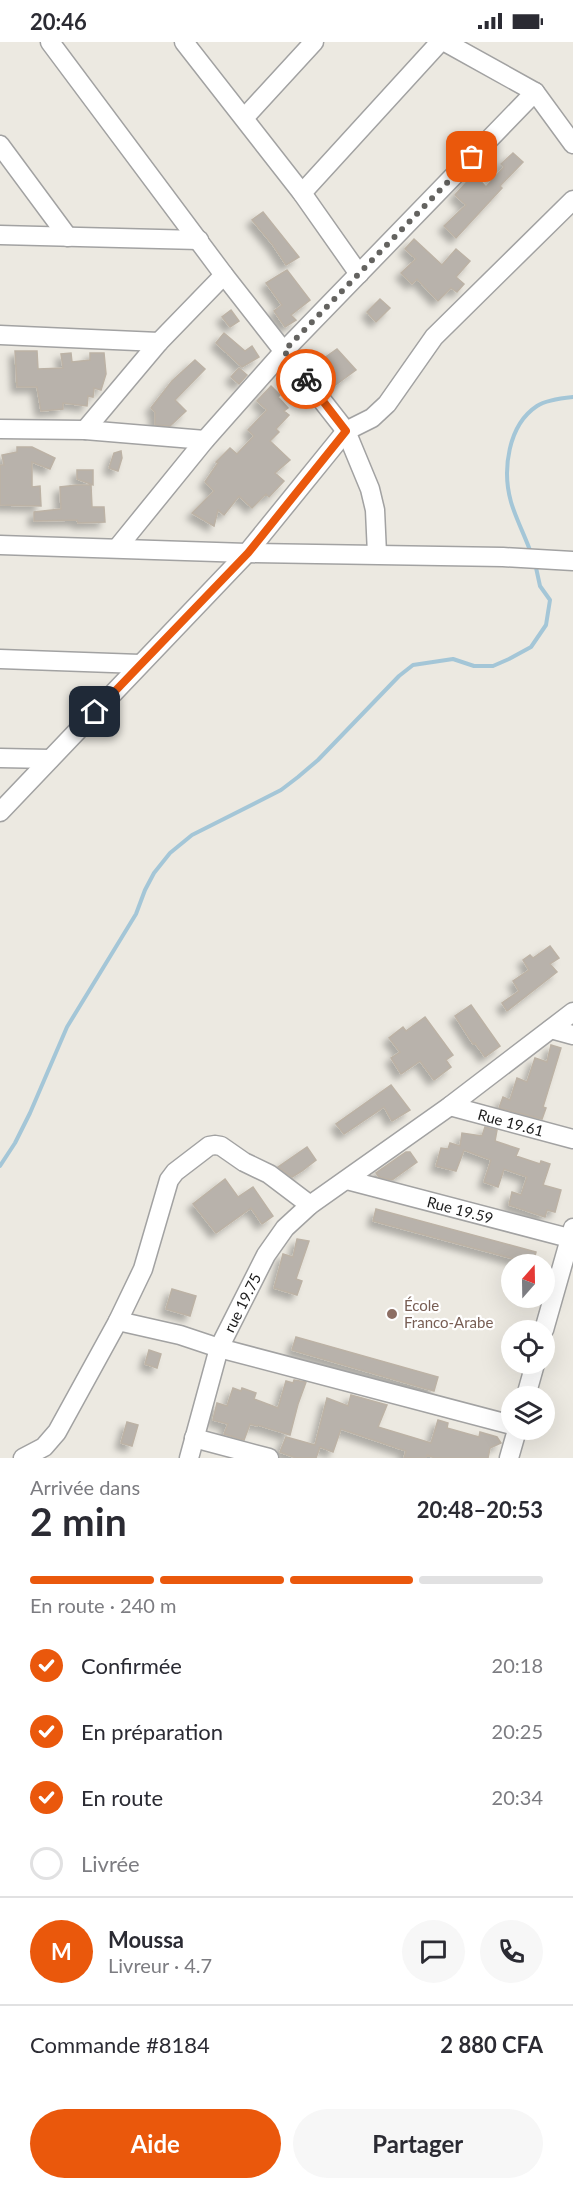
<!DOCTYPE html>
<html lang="fr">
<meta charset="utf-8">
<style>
body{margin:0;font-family:Lato,sans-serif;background:#f7f7f7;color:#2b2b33;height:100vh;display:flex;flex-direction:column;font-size:22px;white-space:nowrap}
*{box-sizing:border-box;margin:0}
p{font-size:20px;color:#7c7c81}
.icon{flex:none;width:33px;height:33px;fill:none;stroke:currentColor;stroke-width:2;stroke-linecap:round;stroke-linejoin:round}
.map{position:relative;height:1416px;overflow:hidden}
.drawer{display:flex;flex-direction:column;background:#fff;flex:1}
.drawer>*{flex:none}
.needle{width:39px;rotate:20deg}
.buttons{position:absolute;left:501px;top:1212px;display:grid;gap:12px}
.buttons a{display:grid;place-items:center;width:54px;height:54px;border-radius:50%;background:#fff;box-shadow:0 6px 24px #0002;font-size:30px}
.pin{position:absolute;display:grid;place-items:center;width:51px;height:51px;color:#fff;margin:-26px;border-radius:12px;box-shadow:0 3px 9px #0006}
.courier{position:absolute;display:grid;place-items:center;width:60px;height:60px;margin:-30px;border:4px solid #ea580c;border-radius:50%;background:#fff;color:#222;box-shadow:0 2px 8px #0007}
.head em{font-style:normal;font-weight:700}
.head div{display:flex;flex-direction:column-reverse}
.head{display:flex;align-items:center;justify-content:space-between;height:102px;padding:0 30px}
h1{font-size:39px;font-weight:700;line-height:45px}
.bar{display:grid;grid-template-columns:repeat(4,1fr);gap:9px 6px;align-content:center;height:72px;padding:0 30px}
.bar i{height:8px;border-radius:4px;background:#e1e1e2}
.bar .selected{background:#ea580c}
.bar p{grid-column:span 4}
.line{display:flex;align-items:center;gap:15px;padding:0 30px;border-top:2px solid #e1e1e2}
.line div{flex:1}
.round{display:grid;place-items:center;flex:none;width:63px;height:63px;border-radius:32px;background:#f7f7f7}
ol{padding:0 30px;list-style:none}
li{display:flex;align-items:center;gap:18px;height:66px}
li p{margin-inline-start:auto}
li .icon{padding:6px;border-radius:50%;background:#ea580c;color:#fff;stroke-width:4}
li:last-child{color:#7c7c81}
li i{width:33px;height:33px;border:3px solid #e1e1e2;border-radius:50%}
.action{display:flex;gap:12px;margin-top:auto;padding:12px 30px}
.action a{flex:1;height:69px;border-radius:36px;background:#ea580c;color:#fff;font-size:24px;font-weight:700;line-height:69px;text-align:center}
.action a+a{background:#f7f7f7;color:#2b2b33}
.status{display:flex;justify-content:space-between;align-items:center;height:42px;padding:0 30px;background:#fff;direction:ltr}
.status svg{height:16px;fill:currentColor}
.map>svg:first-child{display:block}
</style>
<div class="status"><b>20:46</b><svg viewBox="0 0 49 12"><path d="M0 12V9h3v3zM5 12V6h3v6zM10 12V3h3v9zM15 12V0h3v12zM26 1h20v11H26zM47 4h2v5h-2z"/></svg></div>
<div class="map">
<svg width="573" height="1416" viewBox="0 0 573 1416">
<defs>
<filter id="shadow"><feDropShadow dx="-5.5" dy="5.5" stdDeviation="3" flood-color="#0004"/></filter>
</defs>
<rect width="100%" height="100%" fill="#ece9e1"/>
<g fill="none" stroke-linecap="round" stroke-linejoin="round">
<path stroke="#a4c6d7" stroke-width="4" d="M531,511c-6,-17 -15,-34 -20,-51 -9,-32 -3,-77 26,-96 9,-6 26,-8 36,-9
M0,1124l15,-23 15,-30 37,-86 69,-113 9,-24 9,-17 16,-20 22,-18 89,-45 17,-13 20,-17 81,-84 14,-11 40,-6 21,7h19l16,-7 22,-12 15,-22 4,-25 -10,-14 -5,-23"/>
</g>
<path fill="#b8b2ab" stroke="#bcb2a5" stroke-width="1.5" filter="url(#shadow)" d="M513,111l10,9 -23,24 2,2 -46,50 -12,-12 22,-21 -11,-10 19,-21 12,13 18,-20 -3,-3z
M263,170l36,45 -13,8 -13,-20 -21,-25z
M414,197l28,26 14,-16 14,12 -14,16 8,7 -7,8 -6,-4 -13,13 -21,-22 -5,5 -11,-11 15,-14 -11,-10z
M287,228l23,30 -19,15 5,5 -11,7 -11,-16 8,-6 -16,-22z
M380,257l10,9 -14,14 -9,-10z
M231,268l8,11 -9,6 -8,-10z
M224,291l21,18 7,-5 7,11 -17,10 -26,-24z
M337,307l19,21 -26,19 -17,-23z
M15,309h22l1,18 25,-1 -2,-14 10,-1 1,9 18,-2v-7h14l2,21 -5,16 -7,-2 -1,9 -5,-1 -1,10 -24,-3v6l-22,2 -4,-24h-20z
M195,318l10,9 -30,31 11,11 -16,15 -15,-1v-13l-4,-4 21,-27z
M239,326l8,7 -8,9 -8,-7z
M271,344l9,9 -2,2 10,11 -4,3 5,4 -13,14 3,3 -9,9 20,19 -15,13 9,8 -15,16 -3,-3 -14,14 -13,-12 -15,19 -6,-5 -4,16 -22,-13 22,-22 -9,-9 13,-19 -2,-1 14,-14 7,6 17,-18 -6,-6 19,-20 -10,-9z
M17,405h15l23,11 -5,11 -18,-7v25l8,-1 1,20 -41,-1v-40h4l-2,-10 15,-3z
M121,409l1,7 -4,13 -9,-3 5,-15z
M77,428h16v15l-16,-6z
M77,443h14l1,22h12l1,15 -27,1 -1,-3 -43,1v-9l27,-3 -1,-22z
M550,904l9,12 -9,6 7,8 -50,39 -5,-8 17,-12 -6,-10 16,-11 -6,-10 7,-5 3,3z
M471,963l29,41 -15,11 -10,-14 -2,1 -18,-28z
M425,975l28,38 -7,5 5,7 -17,13 -14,-19 -19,13 -10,-16 9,-6 -11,-14 14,-11 3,4z
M551,1003l10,3 -18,59 3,1 -4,11 -43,-11 4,-11 7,3 7,-22 10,4 8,-24 12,4z
M391,1043l19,25 -18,11 -8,-14 -40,27 -8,-10z
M485,1085l12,3 -2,11 24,8 -3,7 24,8 1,-3 9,3 -7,21 18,5 -6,22 -8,-2 -2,7 -36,-12 3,-13 9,3 6,-18 -23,-8 -6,18 -14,-5 7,-22 -27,-10 -8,21 -20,-5 5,-18 7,1 2,-6 10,3 2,-13 20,3z
M307,1105l9,13 -14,11 -10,6 -14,-10z
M406,1110h4l7,10 -25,18 -13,-3 -3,-4z
M225,1137l13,18 15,-10 20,29 -11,8 -11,-16 -35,25 -23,-29z
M376,1167l160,43 -3,12 -160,-43z
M297,1197l12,2 -13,38 6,2 -5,14 -23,-7 9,-34 10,3z
M172,1247l24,7 -6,20 -24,-7z
M296,1295l142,40 -4,14 -142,-41z
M149,1308l12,4 -4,14 -12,-4z
M294,1338l12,2 -8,22 -8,31 -32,-10 -1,1 -7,-2 -6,16 -20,-6 4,-10 -15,-4 4,-17 10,3 6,-18 8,3 1,-3 14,5 -2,6 24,9 8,-27 7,2z
M351,1353l36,10 -9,22 53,16 7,-23 10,3 -1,5 32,9 1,-5 17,5 4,6 -11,5 -2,10h-53l-8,-3 -1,3h-22l2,-7 -65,-22 -8,23 -13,-5 -4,11h-20l-16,-6 6,-15 29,8 12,-47 21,8z
M127,1380l11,3 -6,21 -11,-3z"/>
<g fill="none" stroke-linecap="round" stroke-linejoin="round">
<defs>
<g id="minor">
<path d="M50,0l174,233 122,156 24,58 5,21 2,44"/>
<path d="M184,0l118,151 57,81"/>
<path d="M445,0l90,50 38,52"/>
<path d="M245,75l69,-75"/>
<path d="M0,103l68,92"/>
<path d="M302,151l138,-151"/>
<path d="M0,193l199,5"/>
<path d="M0,293l159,7"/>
<path d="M0,387l85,1 120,10"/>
<path d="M85,388l74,-88 65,-67"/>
<path d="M0,503l247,8 256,4 70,4"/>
<path d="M118,505l87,-107 79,-89 251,-259"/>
<path d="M0,617l140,5"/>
<path d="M0,716l50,1"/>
<path d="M0,770l247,-259 99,-122 26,-13 15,-14 47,-67 139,-137"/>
<path d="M551,987l22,6"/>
<path id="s1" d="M450,1064l123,33"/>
<path id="s2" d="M347,1138l226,59"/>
<path d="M118,1279l25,-52 26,-89 6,-8 34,-26 6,-1 6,1 23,16 25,12 41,31"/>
<path d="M544,1288l29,-102"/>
<path d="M526,1354l9,-32"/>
<path d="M194,1396l75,20"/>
<path d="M23,1416l21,-11 13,-15 61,-111 62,14 39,13 293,77"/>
<path id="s3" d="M189,1416l30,-110 47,-93 19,-27 25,-23 140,-99 123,-94"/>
<path d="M509,1416l8,-28"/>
</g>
</defs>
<use href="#minor" stroke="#a2a2a2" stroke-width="21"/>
<use href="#minor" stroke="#fff" stroke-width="18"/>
</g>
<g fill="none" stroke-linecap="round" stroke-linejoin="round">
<path stroke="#646360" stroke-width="6" stroke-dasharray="0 10.8" d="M306,337l-22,-28 188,-194"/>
<path stroke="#ea580c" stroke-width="8" d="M95,670l153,-159 98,-122 -40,-52"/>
</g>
<circle fill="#8d6e63" stroke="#fff" stroke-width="2" cx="392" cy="1272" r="6"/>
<g text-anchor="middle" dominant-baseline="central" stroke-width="4.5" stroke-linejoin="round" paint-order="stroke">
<g font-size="15" fill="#1b1b1b" stroke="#fff">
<text stroke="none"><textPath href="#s1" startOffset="63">Rue 19.61</textPath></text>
<text stroke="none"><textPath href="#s2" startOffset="117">Rue 19.59</textPath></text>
<text stroke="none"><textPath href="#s3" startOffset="165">rue 19.75</textPath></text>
</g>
<g font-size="15" fill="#785e54" stroke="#fff" text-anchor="start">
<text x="404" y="1263">École<tspan x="404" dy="17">Franco-Arabe</tspan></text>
</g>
</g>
</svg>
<div class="buttons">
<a><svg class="needle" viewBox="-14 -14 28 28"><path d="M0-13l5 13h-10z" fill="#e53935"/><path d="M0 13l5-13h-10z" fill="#7c7c81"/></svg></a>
<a><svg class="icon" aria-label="locate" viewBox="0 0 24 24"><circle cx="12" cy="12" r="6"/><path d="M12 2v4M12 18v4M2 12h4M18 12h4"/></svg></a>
<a><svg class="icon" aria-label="layers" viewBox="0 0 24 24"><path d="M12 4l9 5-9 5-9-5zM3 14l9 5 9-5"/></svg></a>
</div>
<div class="pin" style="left:472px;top:115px;background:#ea580c"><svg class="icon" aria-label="bag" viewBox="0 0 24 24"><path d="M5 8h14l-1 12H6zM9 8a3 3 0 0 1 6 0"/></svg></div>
<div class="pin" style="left:95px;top:670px;background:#1f2937"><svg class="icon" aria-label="home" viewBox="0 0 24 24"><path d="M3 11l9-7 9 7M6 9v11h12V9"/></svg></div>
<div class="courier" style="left:306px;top:337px"><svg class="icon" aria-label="bike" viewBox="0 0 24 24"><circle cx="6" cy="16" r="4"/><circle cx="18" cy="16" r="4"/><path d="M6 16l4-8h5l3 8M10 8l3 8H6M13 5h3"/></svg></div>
</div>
<section class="drawer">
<div class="head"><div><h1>2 min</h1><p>Arrivée dans</p></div><em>20:48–20:53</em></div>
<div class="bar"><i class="selected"></i><i class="selected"></i><i class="selected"></i><i></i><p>En route · 240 m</p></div>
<ol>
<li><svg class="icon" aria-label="check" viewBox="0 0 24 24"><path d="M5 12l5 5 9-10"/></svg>Confirmée<p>20:18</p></li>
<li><svg class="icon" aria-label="check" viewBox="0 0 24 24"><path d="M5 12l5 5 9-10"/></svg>En préparation<p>20:25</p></li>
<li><svg class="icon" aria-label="check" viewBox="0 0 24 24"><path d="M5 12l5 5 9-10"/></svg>En route<p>20:34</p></li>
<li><i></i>Livrée</li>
</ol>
<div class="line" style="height:108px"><b class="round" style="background:#ea580c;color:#fff">M</b><div><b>Moussa</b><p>Livreur · 4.7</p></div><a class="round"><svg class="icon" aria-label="chat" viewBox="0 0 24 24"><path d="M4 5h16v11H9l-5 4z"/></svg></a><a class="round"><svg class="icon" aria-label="phone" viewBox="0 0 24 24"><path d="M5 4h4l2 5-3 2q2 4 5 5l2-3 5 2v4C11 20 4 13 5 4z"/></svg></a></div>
<div class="line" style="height:78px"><div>Commande #8184</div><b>2 880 CFA</b></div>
<div class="action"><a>Aide</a><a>Partager</a></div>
</section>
